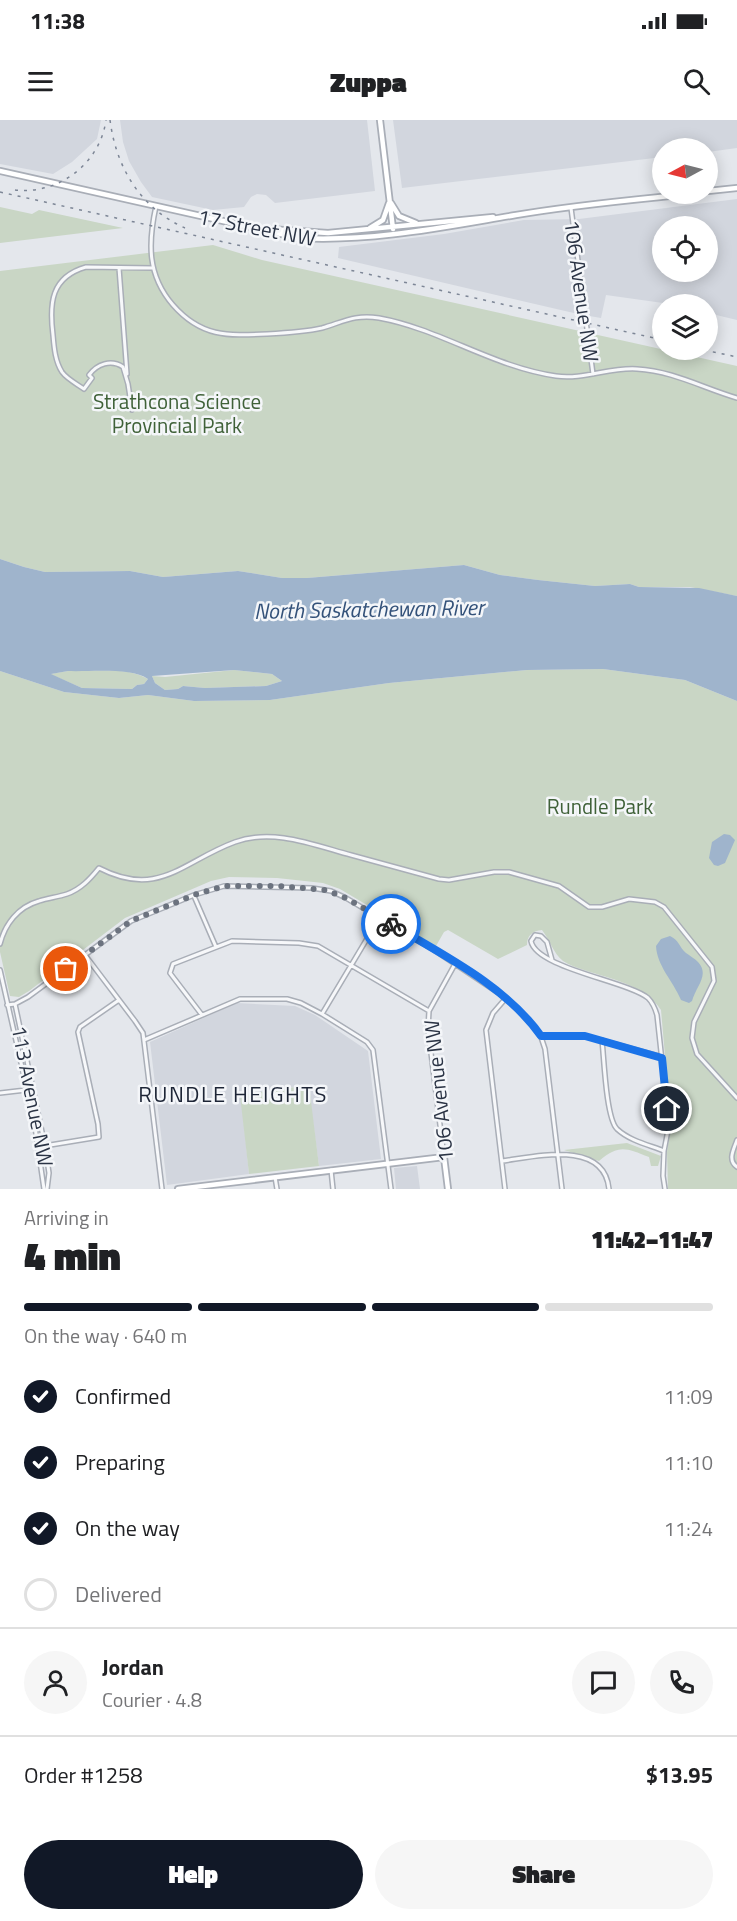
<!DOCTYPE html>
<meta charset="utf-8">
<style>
body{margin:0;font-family:"Titillium Web",sans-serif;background:#f6f6f6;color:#202124;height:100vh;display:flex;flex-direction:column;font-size:22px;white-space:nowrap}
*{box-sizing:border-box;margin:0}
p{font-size:20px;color:#757577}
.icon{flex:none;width:33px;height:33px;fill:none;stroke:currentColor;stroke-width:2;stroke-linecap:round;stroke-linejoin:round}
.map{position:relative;height:1069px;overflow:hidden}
.side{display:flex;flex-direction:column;background:#fff;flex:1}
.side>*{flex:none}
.needle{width:39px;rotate:263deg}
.fabs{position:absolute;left:652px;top:18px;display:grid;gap:12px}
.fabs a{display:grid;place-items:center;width:66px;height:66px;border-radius:50%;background:#fff;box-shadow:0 3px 15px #0003;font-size:30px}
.pin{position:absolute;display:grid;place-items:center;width:51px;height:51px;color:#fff;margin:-26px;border:3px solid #fff;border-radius:50%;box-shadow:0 2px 6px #0007}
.courier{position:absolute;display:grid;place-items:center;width:60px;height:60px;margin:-30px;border:4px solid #1a73e8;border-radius:50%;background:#fff;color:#222;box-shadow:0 2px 8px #0007}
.headline em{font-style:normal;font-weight:800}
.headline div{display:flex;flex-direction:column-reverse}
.headline{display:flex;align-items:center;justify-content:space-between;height:102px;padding:0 24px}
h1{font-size:39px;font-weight:800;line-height:45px}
.bar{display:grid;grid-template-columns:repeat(4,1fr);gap:9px 6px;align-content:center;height:72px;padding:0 24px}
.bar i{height:8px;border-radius:4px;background:#e0e0e0}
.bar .current{background:#111827}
.bar p{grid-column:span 4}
.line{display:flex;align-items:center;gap:15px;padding:0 24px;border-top:2px solid #e0e0e0}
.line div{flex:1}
.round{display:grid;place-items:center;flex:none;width:63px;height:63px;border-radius:32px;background:#f6f6f6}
ol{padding:0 24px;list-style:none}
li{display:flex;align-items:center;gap:18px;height:66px}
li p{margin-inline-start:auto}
li .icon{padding:6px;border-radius:50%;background:#111827;color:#fff;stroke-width:4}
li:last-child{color:#757577}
li i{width:33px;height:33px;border:3px solid #e0e0e0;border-radius:50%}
.primary-button{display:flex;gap:12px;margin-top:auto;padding:12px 24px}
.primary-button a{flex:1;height:69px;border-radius:36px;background:#111827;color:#fff;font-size:24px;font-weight:800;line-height:69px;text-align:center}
.primary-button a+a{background:#f6f6f6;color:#202124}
.status{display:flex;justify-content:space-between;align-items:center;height:42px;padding:0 30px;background:#fff;direction:ltr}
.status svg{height:16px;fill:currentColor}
header{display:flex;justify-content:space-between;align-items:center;height:78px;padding:0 24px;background:#fff;font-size:27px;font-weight:800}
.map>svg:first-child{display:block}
</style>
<div class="status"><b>11:38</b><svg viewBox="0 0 49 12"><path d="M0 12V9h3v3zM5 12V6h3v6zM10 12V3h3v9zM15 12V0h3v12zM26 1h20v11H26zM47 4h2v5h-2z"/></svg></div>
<header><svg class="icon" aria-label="menu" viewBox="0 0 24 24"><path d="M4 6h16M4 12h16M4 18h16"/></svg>Zuppa<svg class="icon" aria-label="search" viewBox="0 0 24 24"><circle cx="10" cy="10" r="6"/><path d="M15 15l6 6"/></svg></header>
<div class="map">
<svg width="737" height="1069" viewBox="0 0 737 1069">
<rect width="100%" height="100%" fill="#e4e7ec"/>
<path fill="#d2d6de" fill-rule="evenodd" d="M0,0h101l-4,19 -25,23 -19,12 -53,-10z
M120,0h247l8,71 -100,12 -9,-8 -9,-1 -6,3 -7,10 -31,3 -61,-13 -11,-15 -12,-21 -6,-19z
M393,0h344v28l-29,4v-4h-45v9l-261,31z
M737,79v121l-29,-7v-9h-38l-64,-9 -5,23 -23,-4 -240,-56 1,-11 105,-13 80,-14 55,-1zM663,106h45v46h-45z
M237,883l58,3 20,9 53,36 13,108 -62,7 -11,-81 -67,10 8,79 -82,11 -17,-143z
M417,1046l3,23h-24l-2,-21z"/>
<path fill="#c9d6c5" d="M0,87l32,7 7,-4 84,18 -123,15z
M213,125l49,15 475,106v230l-47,-9h-51l-9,-3 -35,2 -57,-6 -38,-5 -36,-10 -157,13h-25l-44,-7 -75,6 -33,-6 -85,1 -21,-5 -24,-8v-288z
M603,549l82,11 52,21v488h-69l-1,-37 4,-28 -10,-114c-16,-25 -50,-31 -77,-40 -7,-2 -15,-5 -21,-9 -10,-8 -13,-21 -21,-31 -9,1 -15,5 -15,15l-29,14 -50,-29 -4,2 -8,14 -96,-57 -17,-6 -46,-5 -48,-1 -18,4 -86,37 -96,73 -10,6 -9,-1 -10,-44v-281l64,21 55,6 29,-3 46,6 76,-1 119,-17 138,-13z
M234,550l38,4 10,7 -16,5 -61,2 -22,-2 -5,3 -13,1 -10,-7 -3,-7 13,1z
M68,551c25,1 59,-5 80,8l-4,5 -7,1 -5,4 -50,-1 -32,-14z
M309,965l10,81 -70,8 -9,-79z
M627,1023l34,13 -3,10h-7l-2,-9c-23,-9 -30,-13 -50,4l-35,-11z"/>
<path fill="#9fb4cc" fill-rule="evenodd" d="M0,439l24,8 21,5 85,-1 33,6 75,-6 44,7h25l157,-13 36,10 38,5 57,6 35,-2 9,3 60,1 38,8v105l-52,-21 -82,-11 -76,1 -138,13 -119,17 -76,1 -46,-6 -29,3 -55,-6 -64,-21zM234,550l38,4 10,7 -16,5 -61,2 -22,-2 -5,3 -13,1 -10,-7 -3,-7zM68,551c22,1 63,-4 80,8l-4,5 -7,1 -5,4 -50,-1 -31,-14z
M724,714l6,1 5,5 -10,23 -7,3 -4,-1 -5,-7 3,-16z
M670,816c9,4 9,11 16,17 4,3 8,5 12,9 12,13 -2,24 -6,39l-3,2 -8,-3c-8,-19 -24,-34 -25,-54l5,-7z"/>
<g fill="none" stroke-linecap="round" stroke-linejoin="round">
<defs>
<path id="street" d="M156,86c-8,37 -9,69 17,99 28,32 54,31 94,29 19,-1 37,-2 55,-6 21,-6 33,-14 57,-10 61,11 114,49 177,58 27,4 54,-9 81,-7 36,2 66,19 100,29
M571,88l22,166
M119,148l8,106
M128,264l-5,-17c-12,-8 -26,-3 -34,8l3,3 -8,11c-7,-5 -17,-10 -22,-17 -7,-11 -8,-25 -9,-37 -4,-32 -2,-58 33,-68l67,1
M128,264l4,26
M194,776l22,51
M0,824c5,-20 18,-37 39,-43 9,-3 19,-4 28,-7 14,-5 23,-15 32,-26 60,31 84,-7 136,-26 38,-14 79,3 116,13 29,8 58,16 88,24l10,1 45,-8h15l50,14 30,21h13l27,-8 26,3 9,5 48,60 2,14 -20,41 -2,16 5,16 40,44
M85,835l50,66 8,12 19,156
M552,840l-5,-18 -6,-6 -6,-1 -4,6c5,27 96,40 117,57 5,5 7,10 9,17l12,110 -5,26 -1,25 2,13
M0,850l34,150 10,69
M15,884l30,142 4,27 -2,16
M7,885l8,-1 13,-7 103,-76 63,-26 30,-9 88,2 19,3 15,7 88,52 72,48 22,21 13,18 4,12 17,140
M322,894l58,-97
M202,895l-29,-38 -3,-4 3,-9 59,-23 67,2 19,3 111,65
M541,917l44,-1 77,21
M144,920l96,-41h47l14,4 21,11 45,28 6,8 18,139
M602,920c2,18 4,78 15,89 13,12 32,16 47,22
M0,973l26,-3
M737,1020c-3,9 -10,20 0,27
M38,1027l61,-10 -1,-13 -20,-92 2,-5 39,-27
M444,1037l-16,-128 1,-18 26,-47
M502,1041c32,-4 102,-22 107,28
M331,1050l2,19
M275,1057l2,12
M505,1069l-19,-159 7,-17 13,-15"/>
<path id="secondary" d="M380,0l13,109
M0,51l299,67c73,4 145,-11 217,-23 57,-10 115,-15 173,-21
M708,71l29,-3
M391,83l8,13 17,7
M370,108l13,-8 6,-17
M269,109l59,4 165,-16
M178,1069l266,-32 4,32"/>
</defs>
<use href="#street" stroke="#a9aeb7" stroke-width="6"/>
<use href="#secondary" stroke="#a9aeb7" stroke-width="8"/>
<use href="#street" stroke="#f7f8fa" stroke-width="3"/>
<use href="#secondary" stroke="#fff" stroke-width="4.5"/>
<path stroke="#7d8696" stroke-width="1.5" stroke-dasharray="3 6" stroke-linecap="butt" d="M110,0c6,47 30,88 75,108
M15,70c43,5 85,-26 91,-70
M0,72l663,148
M704,230l33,7"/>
</g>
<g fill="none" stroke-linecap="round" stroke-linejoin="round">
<path stroke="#6c737f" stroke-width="6" stroke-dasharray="0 10.8" d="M66,849l65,-48 63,-26 30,-9h54l47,4 21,8 45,26"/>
<path stroke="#1a73e8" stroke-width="8" d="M391,804c52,31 115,62 150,112h44l77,22 5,51"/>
</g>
<g text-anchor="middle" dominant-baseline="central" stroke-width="5" stroke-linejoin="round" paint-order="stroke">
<g font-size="21" fill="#2b3445" stroke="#f4f6f9">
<text transform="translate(257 107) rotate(11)">17 Street NW</text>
<text transform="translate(582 171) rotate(82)">106 Avenue NW</text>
<text transform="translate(438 971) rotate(-96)">106 Avenue NW</text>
<text transform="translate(33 976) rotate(79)">113 Avenue NW</text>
</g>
<g font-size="21" fill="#3f6138" stroke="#f4f6f9">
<text x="177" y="281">Strathcona Science<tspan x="177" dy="24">Provincial Park</tspan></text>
<text x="600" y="686">Rundle Park</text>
</g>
<g font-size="22" font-style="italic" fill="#34527a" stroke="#f4f6f9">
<text transform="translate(369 489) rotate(-1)">North Saskatchewan River</text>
</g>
<g font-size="22" letter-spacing="1.5" fill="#1d2536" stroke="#f4f6f9">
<text x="233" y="974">RUNDLE HEIGHTS</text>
</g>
</g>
</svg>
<div class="fabs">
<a><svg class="needle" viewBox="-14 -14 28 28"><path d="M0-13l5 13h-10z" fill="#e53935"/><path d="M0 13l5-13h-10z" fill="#757577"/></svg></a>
<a><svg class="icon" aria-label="locate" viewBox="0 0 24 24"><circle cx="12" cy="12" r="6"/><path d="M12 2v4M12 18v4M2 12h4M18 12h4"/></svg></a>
<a><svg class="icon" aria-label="layers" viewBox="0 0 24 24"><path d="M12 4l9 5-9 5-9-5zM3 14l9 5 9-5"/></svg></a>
</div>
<div class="pin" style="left:66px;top:849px;background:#ea580c"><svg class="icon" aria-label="bag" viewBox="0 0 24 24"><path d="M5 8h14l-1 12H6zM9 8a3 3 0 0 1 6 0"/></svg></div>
<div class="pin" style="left:667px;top:989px;background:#1f2937"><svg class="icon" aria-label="home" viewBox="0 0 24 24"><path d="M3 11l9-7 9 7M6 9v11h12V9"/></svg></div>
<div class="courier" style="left:391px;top:804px"><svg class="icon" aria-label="bike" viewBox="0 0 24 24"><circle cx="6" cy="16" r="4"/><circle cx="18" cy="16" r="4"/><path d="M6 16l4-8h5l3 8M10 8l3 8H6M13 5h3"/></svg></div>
</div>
<section class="side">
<div class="headline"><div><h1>4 min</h1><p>Arriving in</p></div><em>11:42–11:47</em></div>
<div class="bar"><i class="current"></i><i class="current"></i><i class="current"></i><i></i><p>On the way · 640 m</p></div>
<ol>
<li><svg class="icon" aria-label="check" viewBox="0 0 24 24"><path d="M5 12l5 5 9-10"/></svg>Confirmed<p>11:09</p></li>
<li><svg class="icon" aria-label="check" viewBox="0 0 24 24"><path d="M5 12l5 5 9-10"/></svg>Preparing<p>11:10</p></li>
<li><svg class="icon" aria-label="check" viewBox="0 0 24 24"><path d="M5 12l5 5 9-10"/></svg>On the way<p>11:24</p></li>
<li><i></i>Delivered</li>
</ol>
<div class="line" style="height:108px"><a class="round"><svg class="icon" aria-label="person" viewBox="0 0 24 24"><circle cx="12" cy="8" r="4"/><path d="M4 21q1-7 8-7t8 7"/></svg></a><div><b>Jordan</b><p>Courier · 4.8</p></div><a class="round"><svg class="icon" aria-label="chat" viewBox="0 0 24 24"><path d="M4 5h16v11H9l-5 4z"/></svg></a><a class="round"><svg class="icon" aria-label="phone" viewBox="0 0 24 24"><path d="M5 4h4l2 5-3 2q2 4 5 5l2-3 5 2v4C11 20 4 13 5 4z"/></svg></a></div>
<div class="line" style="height:78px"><div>Order #1258</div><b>$13.95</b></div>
<div class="primary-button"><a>Help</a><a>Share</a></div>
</section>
